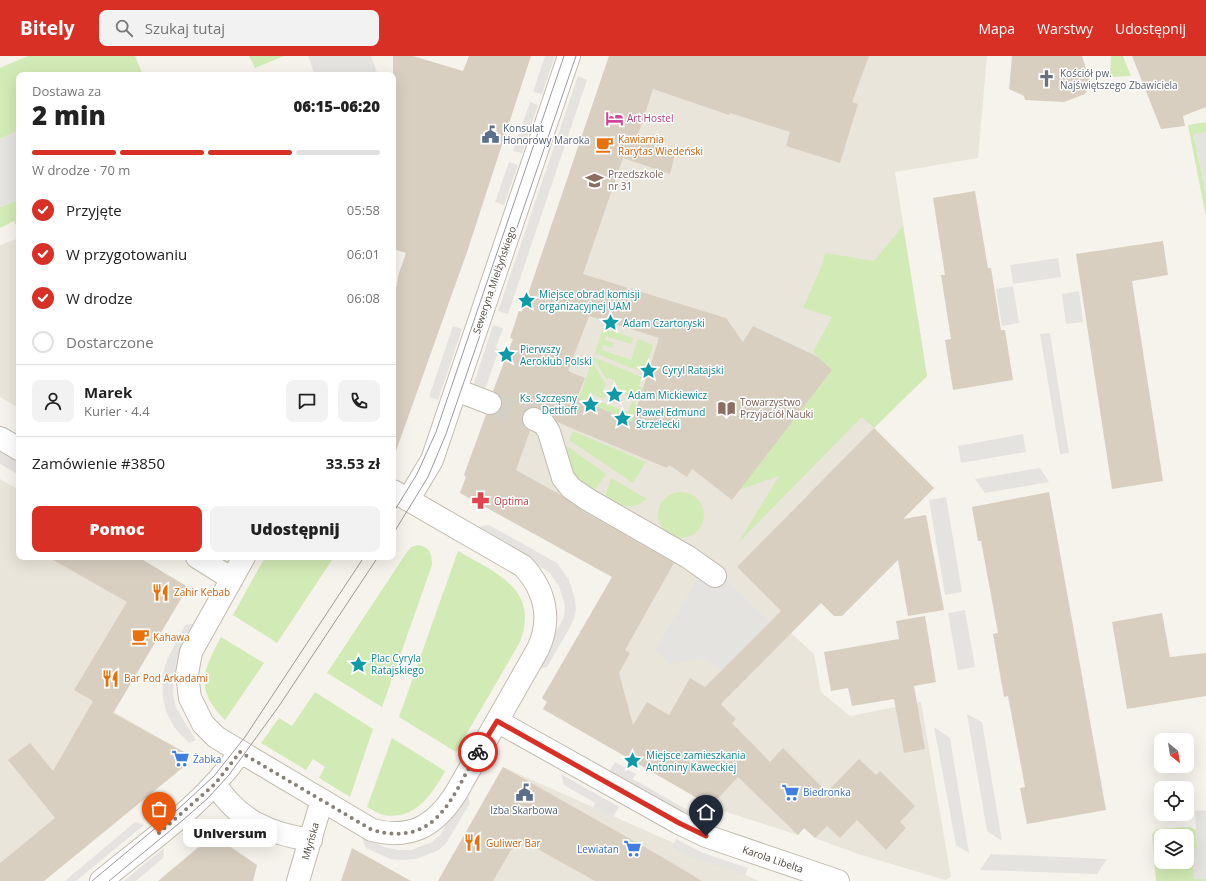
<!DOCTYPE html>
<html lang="pl">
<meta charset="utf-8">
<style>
body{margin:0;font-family:"Open Sans",sans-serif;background:#f2f2f2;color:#222;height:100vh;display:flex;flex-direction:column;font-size:15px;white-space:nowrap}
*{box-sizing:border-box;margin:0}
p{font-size:13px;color:#767676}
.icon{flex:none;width:22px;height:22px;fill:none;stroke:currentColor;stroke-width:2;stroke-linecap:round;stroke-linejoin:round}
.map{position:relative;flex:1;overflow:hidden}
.side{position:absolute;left:16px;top:16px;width:380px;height:488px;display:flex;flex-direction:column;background:#fff;border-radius:8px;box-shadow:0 4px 16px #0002}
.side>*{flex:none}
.needle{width:26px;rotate:150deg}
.tools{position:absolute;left:1154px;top:677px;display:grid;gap:8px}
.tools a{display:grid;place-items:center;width:40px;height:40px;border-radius:8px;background:#fff;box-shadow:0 4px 16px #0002;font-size:20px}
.pin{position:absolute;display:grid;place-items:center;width:34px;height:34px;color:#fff;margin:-41px -17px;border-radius:50% 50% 50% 0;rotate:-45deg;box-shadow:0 0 4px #0007}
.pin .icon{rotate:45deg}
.courier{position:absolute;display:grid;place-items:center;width:40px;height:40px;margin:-20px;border:3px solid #d93025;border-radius:50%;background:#fff;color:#222;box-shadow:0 1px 5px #0007}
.bubble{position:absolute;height:28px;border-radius:8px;background:#fff;box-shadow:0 4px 16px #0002;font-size:13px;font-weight:800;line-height:28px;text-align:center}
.summary em{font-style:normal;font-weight:800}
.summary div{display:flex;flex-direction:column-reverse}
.summary{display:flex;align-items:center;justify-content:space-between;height:68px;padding:0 16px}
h1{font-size:26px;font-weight:800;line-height:30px}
.bar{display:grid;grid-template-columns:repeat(4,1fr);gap:6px 4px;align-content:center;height:48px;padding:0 16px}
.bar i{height:5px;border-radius:3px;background:#e0e0e0}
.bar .active{background:#d93025}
.bar p{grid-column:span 4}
.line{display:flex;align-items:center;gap:10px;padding:0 16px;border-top:1px solid #e0e0e0}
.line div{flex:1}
.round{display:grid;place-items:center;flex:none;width:42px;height:42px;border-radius:8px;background:#f2f2f2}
ol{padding:0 16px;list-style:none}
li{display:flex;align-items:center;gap:12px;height:44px}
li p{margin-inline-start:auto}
li .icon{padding:4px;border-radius:50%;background:#d93025;color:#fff;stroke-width:4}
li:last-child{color:#767676}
li i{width:22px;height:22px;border:2px solid #e0e0e0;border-radius:50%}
.action{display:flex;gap:8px;margin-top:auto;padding:8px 16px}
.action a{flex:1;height:46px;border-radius:8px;background:#d93025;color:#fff;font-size:16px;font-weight:800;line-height:46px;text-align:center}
.action a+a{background:#f2f2f2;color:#222}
header{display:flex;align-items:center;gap:24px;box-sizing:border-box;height:56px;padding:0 20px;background:#d93025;color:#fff}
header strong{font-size:19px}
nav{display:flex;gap:22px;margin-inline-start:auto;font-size:14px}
.search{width:280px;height:36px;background:#f2f2f2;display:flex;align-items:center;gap:10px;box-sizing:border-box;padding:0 14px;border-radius:8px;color:#767676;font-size:15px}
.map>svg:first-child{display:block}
</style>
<header>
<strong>Bitely</strong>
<div class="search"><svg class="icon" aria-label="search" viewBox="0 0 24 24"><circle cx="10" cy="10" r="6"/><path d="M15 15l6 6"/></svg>Szukaj tutaj</div>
<nav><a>Mapa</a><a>Warstwy</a><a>Udostępnij</a></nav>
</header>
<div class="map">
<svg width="1206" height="825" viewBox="0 0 1206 825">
<rect width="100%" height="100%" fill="#f6f3ec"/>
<path fill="#eae5da" d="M609,0h378l-9,102 -83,14 32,204 -53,52 60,60 -143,145 23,21 7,38 29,24 71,-14 30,175 -6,3 -87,-26 -43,-16 -11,-10 -6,7 -81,-26 -174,-100 4,-7 -5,-4 71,-122 -153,-83 6,-16 -2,-2 49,-136 -3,-2 9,-26h2l5,-11z
M19,182v170l-19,-11v-152z
M0,423l19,11v67h118l51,30 -74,125 70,40 1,13 -141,116h-44z
M503,711l256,114h-321z"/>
<path fill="#d2eab5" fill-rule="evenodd" d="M28,0h107l8,19h-124v55l-19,9v-71z
M249,0h35l-29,12z
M1111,0h12l8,20 -21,1z
M1206,66v10l-12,3 12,60v22l-18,-92z
M19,143v33l-5,-11 -14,7v-21z
M903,170l24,150 -53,52 -12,-11 -124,126 41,-67 -40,14 93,-120 -19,-18 19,-35 -29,-9 19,-43 3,-12 49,8z
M603,272l30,10 -2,6 -25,-8 -1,4 9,3 -2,5 -9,-3 -1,5 29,10 7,-21 15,6 -9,28 -49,-20z
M593,301l49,20 -3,9 4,2 -1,3 10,1 -1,2 6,2 2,-3 8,3v2l14,3 -3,9h-2l-4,6 1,2 -11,12 2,2 -2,3h-4v-2l-20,-9 -2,-1 -1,2 -9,-4v-1l-7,-4 -1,2 -15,-9 -2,2 -14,-9 -1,2 -8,-4 13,-36 3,1 12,19 -3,6 3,5 -2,4 -13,-5 -1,4 38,14 4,-11 4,2 -1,2 9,4 2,-6 -20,-8 -11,-12 1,-2 -8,-3 -1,2 -11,-18 -4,-2z
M573,375l73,31 -13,21 -64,-43z
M567,390l39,28 -13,18 -18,-11 -10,-28z
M611,422l36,21c-15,13 -27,7 -42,-2z
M658 459a23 23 0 1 1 46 0a23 23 0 1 1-46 0Z
M418,489c12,2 14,9 14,20l-50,142 -55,-34 80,-121 4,-5z
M458,495c38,22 82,38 62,91l-64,110 -57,-35z
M265,501h69l-57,86 -44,-28z
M221,581l43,26 -39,57c-31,-30 -22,-50 -4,-83z
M315,636l58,37 -23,68 -31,-19 6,-11 -12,-8 -7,11 -45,-27 18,-25 13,8z
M392,682l53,33c-12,23 -31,50 -61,44 -5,-1 -11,-5 -17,-8z
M1190,771l6,3 1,19h-4l1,30h12v2h-50l-4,-47 5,-5zM1161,780h26v26h-26z"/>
<path fill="#e5e3e0" d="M308,0h63l7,19h-63z
M545,0h10l-13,38 -9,-2z
M578,20l9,4 -79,234 -10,-3z
M530,46l8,3 -16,48 -9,-2z
M19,74v70l-19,7v-68z
M1206,76v63l-12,-61z
M509,106l9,3 -14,40 -9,-3z
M1058,202l3,19 -48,7 -3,-19z
M1013,230l6,37 -17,3 -6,-37z
M1079,235l4,31 -17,2 -4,-30z
M493,269l10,3 -7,20 3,1 -15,44 -12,-4z
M453,270l9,3 -24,71 -9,-3z
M1050,277l19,120 -9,1 -20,-120z
M1023,378l3,18 -65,11 -3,-17z
M0,392l19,10v17l-19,-11z
M1040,412l9,14 -64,11 -10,-14z
M946,441l16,95 -17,3 -16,-95z
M489,469l68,38 12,17 6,19 1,10 -2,9 -4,9 -23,40 -11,2 28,-52 1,-11 -6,-20 -10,-14 -76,-44z
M700,519l15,13 9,-11 46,45 -48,48 -20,-11 -36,6 3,-4 -15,-10z
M965,554l10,57 -17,3 -10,-57z
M198,567l-21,42 -3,13 -1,16 3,14 20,32 -7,3 -15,-16 -8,-16 -3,-14 -1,-20 5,-17 18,-35z
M967,658l15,8 20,119 -15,-10z
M934,671l16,11 19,115 -13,-8z
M615,706l21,12 -3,5 67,38 -4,7 -88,-50z
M561,718l58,33 -7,11 -19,-11 2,-4 -31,-18z
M466,732l4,15 -23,39 -8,8 -23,9 -14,1 -12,-1 -24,-11 -6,-14 24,13 14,3h13l21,-8 8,-7z
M1206,754v69h-12l-2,-30 5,-1 -2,-37z
M135,766l9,3 -68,56h-11z
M676,783l27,14 45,15 -3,7 -57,-19 -16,-9z
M164,792l-1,10 -27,23h-12z
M991,798l116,5 -10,15 -117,-4z"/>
<path fill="#d8cfc1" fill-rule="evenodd" d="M393,0h20l50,15 6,-15h62l-64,196 -71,199h-3v-162l4,-3 1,-10 8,-23 -13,-4z
M609,0h260l-17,46 6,2 -18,59 -54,-17 4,-14 -60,-19 -1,2 -76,-26 -16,49 39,12 -6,24 -47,-16 -40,116 143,44 17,24 10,-16 65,31 14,13 -100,130 -40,-31 -5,8 -18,-12 -2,3 -110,-46 -7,-9 -16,-6 -7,1 -4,6 -1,5 1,7 7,5 -14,39 45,25 20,15 93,53 -49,87 5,3 -11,20 14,52 14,-23 22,13 21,-37 15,9 76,-76 -44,-44 137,-139 60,60 -31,31 23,-4 18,95 -36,6 -10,-56 -56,56h-8l-13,-13 -100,101 15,15 -4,4 38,39 13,-14 44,44 32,-33 17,16 4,-4 35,35 -15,16 6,6 -20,22 -29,-30 -17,18 -13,-12 -12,12 -11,-10 -6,7 -60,-58 -27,29 -168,-97 4,-7 -5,-4 70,-121 -152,-84 6,-16 -2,-2 22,-60h6l6,-2 4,-6v-6l-2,-6 -7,-4 20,-52 -3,-1 9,-27 3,1zM589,260l70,22 -27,84 -55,-24 8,-20 -17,-7z
M1012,0h70l9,28 -6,10 -21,8 -39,-2 -1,-4 -15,-7z
M1132,0h74v51l-23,9 2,10 -24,3z
M975,135l13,77h3l10,62h4l8,50 -60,10 -8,-50 6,-1 -10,-64h4l-12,-77z
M1163,185l5,34 -36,6 31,200 -51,8 -36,-235z
M1049,436l57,318 -79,14 -7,-36 5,-1 -17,-91 -4,1 -11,-63 5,-1 -17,-92h-3l-6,-34z
M48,501h90l50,30 -75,126 71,39 2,13 -142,116h-44v-18l55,-45 -47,-58 22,-17 23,28 40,-70 -19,-11 53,-88z
M1162,557l8,44 36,-4v43l-79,13 -15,-87z
M925,560l11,66 -22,4 11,63 -21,4 -10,-54 -42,7 -4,-18 -17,3 -7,-39 75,-13 -3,-18z
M503,711l159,90 40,24h-107l-77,-43 -25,43h-55z
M213,779l44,30 -4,16h-95z
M352,792l59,33h-70z"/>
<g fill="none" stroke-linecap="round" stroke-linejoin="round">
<path stroke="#d4d0c8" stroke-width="22" stroke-dasharray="22 11" stroke-linecap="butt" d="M490,347l44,16"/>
<defs>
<path id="minor" d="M456,334l34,13
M534,363l10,5 5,8 14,46 8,10 16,11 101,58 27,19
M0,382l19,11
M408,444l24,-40 137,-404
M197,501l35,22
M244,501l-53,95 -4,22 3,24 13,26 13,13 20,12 136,81c39,10 63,-4 84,-37l82,-144c14,-30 7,-59 -15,-83l-130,-75
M497,665l182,102 27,13 132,45
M215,728c23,36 54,50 96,56
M101,825c48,-40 104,-77 139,-129
M298,825l24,-81"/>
</defs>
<use href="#minor" stroke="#c2bbae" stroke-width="24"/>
<use href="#minor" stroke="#fff" stroke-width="22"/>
<path stroke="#9a9a9a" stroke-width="1" d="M393,457l24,-39 19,-42 128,-376
M393,478l35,-57 18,-43 130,-378
M92,825l84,-70 38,-35 31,-39 119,-180
M109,825l74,-61 24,-21 22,-24 50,-69 99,-149"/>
</g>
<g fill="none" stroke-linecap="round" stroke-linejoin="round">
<path stroke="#878178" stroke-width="4" stroke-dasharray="0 7.2" d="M159,777l56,-49 25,-32 132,78c66,18 79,-33 106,-78"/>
<path stroke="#d93025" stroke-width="5" d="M478,696l19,-31 182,102 27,13"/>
</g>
<defs>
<symbol id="church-bare" viewBox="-9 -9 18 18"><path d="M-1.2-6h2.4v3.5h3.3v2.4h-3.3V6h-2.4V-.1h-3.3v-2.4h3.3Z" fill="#6b7280" stroke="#fff" stroke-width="2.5" paint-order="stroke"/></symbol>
<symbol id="hotel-bare" viewBox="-9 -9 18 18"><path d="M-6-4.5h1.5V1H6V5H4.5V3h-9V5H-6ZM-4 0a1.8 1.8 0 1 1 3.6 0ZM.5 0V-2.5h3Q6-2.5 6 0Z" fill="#d1479c" stroke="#fff" stroke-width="2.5" paint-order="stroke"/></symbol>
<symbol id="civic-bare" viewBox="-9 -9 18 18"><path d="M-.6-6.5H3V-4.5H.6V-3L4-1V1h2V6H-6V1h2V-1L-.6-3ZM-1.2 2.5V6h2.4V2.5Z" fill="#5c6f8a" stroke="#fff" stroke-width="2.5" paint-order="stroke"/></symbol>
<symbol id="cafe-bare" viewBox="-9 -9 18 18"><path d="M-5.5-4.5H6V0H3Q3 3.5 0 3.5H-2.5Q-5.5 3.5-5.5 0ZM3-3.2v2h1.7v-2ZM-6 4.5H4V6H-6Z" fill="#e8710a" stroke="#fff" stroke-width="2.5" paint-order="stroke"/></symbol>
<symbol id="school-bare" viewBox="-9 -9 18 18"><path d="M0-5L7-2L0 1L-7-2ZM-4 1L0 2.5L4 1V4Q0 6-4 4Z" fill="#8d6e63" stroke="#fff" stroke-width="2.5" paint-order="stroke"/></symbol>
<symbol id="sight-bare" viewBox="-9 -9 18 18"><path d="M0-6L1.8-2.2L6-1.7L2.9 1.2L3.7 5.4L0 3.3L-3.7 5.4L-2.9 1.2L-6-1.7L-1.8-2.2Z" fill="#0f9aa8" stroke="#fff" stroke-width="2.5" paint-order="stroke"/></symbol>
<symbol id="library-bare" viewBox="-9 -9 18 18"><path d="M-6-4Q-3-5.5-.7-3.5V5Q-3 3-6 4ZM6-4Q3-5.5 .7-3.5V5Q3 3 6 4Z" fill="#8d6e63" stroke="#fff" stroke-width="2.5" paint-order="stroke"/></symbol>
<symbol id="pharmacy-bare" viewBox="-9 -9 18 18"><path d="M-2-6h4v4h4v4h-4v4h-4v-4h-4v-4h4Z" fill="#e0444e" stroke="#fff" stroke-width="2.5" paint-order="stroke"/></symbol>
<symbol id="restaurant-bare" viewBox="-9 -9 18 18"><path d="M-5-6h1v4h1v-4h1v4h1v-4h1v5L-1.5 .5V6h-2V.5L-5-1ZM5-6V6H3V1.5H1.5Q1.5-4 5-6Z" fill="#e8710a" stroke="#fff" stroke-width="2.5" paint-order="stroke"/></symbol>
<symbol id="supermarket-bare" viewBox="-9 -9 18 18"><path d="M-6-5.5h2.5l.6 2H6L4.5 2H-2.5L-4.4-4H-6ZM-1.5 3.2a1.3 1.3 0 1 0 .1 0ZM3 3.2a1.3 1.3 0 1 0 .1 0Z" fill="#3f7fe0" stroke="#fff" stroke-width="2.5" paint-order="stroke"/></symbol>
</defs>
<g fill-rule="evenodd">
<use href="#church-bare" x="1034" y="10" width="25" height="25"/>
<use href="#hotel-bare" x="602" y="50" width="25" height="25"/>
<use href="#civic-bare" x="478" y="66" width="25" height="25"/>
<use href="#cafe-bare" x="592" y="76" width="25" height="25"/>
<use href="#school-bare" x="582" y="112" width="25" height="25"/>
<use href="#sight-bare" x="514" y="232" width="25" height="25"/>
<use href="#sight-bare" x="598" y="254" width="25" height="25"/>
<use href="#sight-bare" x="494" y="286" width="25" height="25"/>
<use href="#sight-bare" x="636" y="302" width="25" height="25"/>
<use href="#sight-bare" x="602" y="326" width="25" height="25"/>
<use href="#sight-bare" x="578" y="336" width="25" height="25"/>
<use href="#library-bare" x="714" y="340" width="25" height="25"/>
<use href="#sight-bare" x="610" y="350" width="25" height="25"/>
<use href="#pharmacy-bare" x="468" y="432" width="25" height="25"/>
<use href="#restaurant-bare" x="148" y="524" width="25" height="25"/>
<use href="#cafe-bare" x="128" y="568" width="25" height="25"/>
<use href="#sight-bare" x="346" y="596" width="25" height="25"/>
<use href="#restaurant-bare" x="98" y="610" width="25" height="25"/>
<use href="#supermarket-bare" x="168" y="690" width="25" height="25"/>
<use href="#sight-bare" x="620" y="692" width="25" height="25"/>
<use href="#supermarket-bare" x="778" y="724" width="25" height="25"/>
<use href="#civic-bare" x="512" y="724" width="25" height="25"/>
<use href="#restaurant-bare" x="460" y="774" width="25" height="25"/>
<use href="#supermarket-bare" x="620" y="780" width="25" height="25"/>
</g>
<g text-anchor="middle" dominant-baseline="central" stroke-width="3" stroke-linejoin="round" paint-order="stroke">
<g font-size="10" fill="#5b616d" stroke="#fff" text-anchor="start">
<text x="1060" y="17">Kościół pw.<tspan x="1060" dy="12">Najświętszego Zbawiciela</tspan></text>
</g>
<g font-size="10" fill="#b23c85" stroke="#fff" text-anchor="start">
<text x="627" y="62">Art Hostel</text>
</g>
<g font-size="10" fill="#4e5e75" stroke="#fff" text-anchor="start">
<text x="503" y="72">Konsulat<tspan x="503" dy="12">Honorowy Maroka</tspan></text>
<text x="524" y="754" text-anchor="middle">Izba Skarbowa</text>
</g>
<g font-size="10" fill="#c56008" stroke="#fff" text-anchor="start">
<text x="618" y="83">Kawiarnia<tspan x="618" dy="12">Rarytas Wiedeński</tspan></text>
<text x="174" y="536">Zahir Kebab</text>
<text x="153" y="581">Kahawa</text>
<text x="124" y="622">Bar Pod Arkadami</text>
<text x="486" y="787">Guliwer Bar</text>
</g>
<g font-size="10" fill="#785e54" stroke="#fff" text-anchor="start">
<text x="608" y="118">Przedszkole<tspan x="608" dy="12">nr 31</tspan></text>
<text x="740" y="346">Towarzystwo<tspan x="740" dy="12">Przyjaciół Nauki</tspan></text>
</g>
<g font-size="10" fill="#4b4439" stroke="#fff">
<text transform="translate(494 224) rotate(-71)">Seweryna Mielżyńskiego</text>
<text transform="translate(310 785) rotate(-74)">Młyńska</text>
<text transform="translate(773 803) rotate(19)">Karola Libelta</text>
</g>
<g font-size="10" fill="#0d838f" stroke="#fff" text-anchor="start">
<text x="539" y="238">Miejsce obrad komisji<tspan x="539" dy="12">organizacyjnej UAM</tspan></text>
<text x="623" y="267">Adam Czartoryski</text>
<text x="520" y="293">Pierwszy<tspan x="520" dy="12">Aeroklub Polski</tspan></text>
<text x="662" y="314">Cyryl Ratajski</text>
<text x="628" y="339">Adam Mickiewicz</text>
<text x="577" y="342" text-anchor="end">Ks. Szczęsny<tspan x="577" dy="12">Dettloff</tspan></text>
<text x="636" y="356">Paweł Edmund<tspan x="636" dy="12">Strzelecki</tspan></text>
<text x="371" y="602">Plac Cyryla<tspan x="371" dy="12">Ratajskiego</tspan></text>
<text x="646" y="699">Miejsce zamieszkania<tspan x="646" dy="12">Antoniny Kaweckiej</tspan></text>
</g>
<g font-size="10" fill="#be3a42" stroke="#fff" text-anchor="start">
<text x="494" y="445">Optima</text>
</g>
<g font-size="10" fill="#366cbe" stroke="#fff" text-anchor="start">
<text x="193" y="703">Żabka</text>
<text x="803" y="736">Biedronka</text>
<text x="619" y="793" text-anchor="end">Lewiatan</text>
</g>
</g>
</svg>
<div class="tools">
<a><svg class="needle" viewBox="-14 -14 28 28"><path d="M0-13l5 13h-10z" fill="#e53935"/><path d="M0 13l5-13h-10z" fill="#767676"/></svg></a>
<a><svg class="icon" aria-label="locate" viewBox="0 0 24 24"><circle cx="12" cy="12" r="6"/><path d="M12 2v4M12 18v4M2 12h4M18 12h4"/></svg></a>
<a><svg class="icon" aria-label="layers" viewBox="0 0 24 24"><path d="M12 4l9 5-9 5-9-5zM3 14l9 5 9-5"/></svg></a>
</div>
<div class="pin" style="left:159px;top:777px;background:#ea580c"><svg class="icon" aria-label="bag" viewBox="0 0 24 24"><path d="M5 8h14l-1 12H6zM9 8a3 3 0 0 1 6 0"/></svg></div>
<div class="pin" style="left:706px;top:780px;background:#1f2937"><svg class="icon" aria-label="home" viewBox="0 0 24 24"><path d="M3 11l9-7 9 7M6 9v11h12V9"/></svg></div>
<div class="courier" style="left:478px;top:696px"><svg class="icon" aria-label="bike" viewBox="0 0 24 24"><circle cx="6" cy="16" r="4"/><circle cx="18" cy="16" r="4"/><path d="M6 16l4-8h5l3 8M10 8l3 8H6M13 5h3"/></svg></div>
<div class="bubble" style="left:183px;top:763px;width:94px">Universum</div>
<section class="side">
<div class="summary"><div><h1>2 min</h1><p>Dostawa za</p></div><em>06:15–06:20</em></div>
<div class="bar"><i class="active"></i><i class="active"></i><i class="active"></i><i></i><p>W drodze · 70 m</p></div>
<ol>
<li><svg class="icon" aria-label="check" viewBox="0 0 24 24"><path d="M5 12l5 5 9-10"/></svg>Przyjęte<p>05:58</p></li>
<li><svg class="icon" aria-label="check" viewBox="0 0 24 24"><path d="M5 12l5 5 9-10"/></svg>W przygotowaniu<p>06:01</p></li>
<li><svg class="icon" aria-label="check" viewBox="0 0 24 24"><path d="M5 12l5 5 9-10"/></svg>W drodze<p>06:08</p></li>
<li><i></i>Dostarczone</li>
</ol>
<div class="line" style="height:72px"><a class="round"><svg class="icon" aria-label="person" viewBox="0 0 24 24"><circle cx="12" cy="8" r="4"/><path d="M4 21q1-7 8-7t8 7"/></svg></a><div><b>Marek</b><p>Kurier · 4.4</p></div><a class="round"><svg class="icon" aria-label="chat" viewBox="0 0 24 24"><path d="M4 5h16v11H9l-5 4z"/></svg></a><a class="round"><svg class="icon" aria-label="phone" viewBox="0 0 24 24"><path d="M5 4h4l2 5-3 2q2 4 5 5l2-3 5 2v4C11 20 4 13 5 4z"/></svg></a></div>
<div class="line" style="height:52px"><div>Zamówienie #3850</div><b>33.53 zł</b></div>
<div class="action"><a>Pomoc</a><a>Udostępnij</a></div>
</section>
</div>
